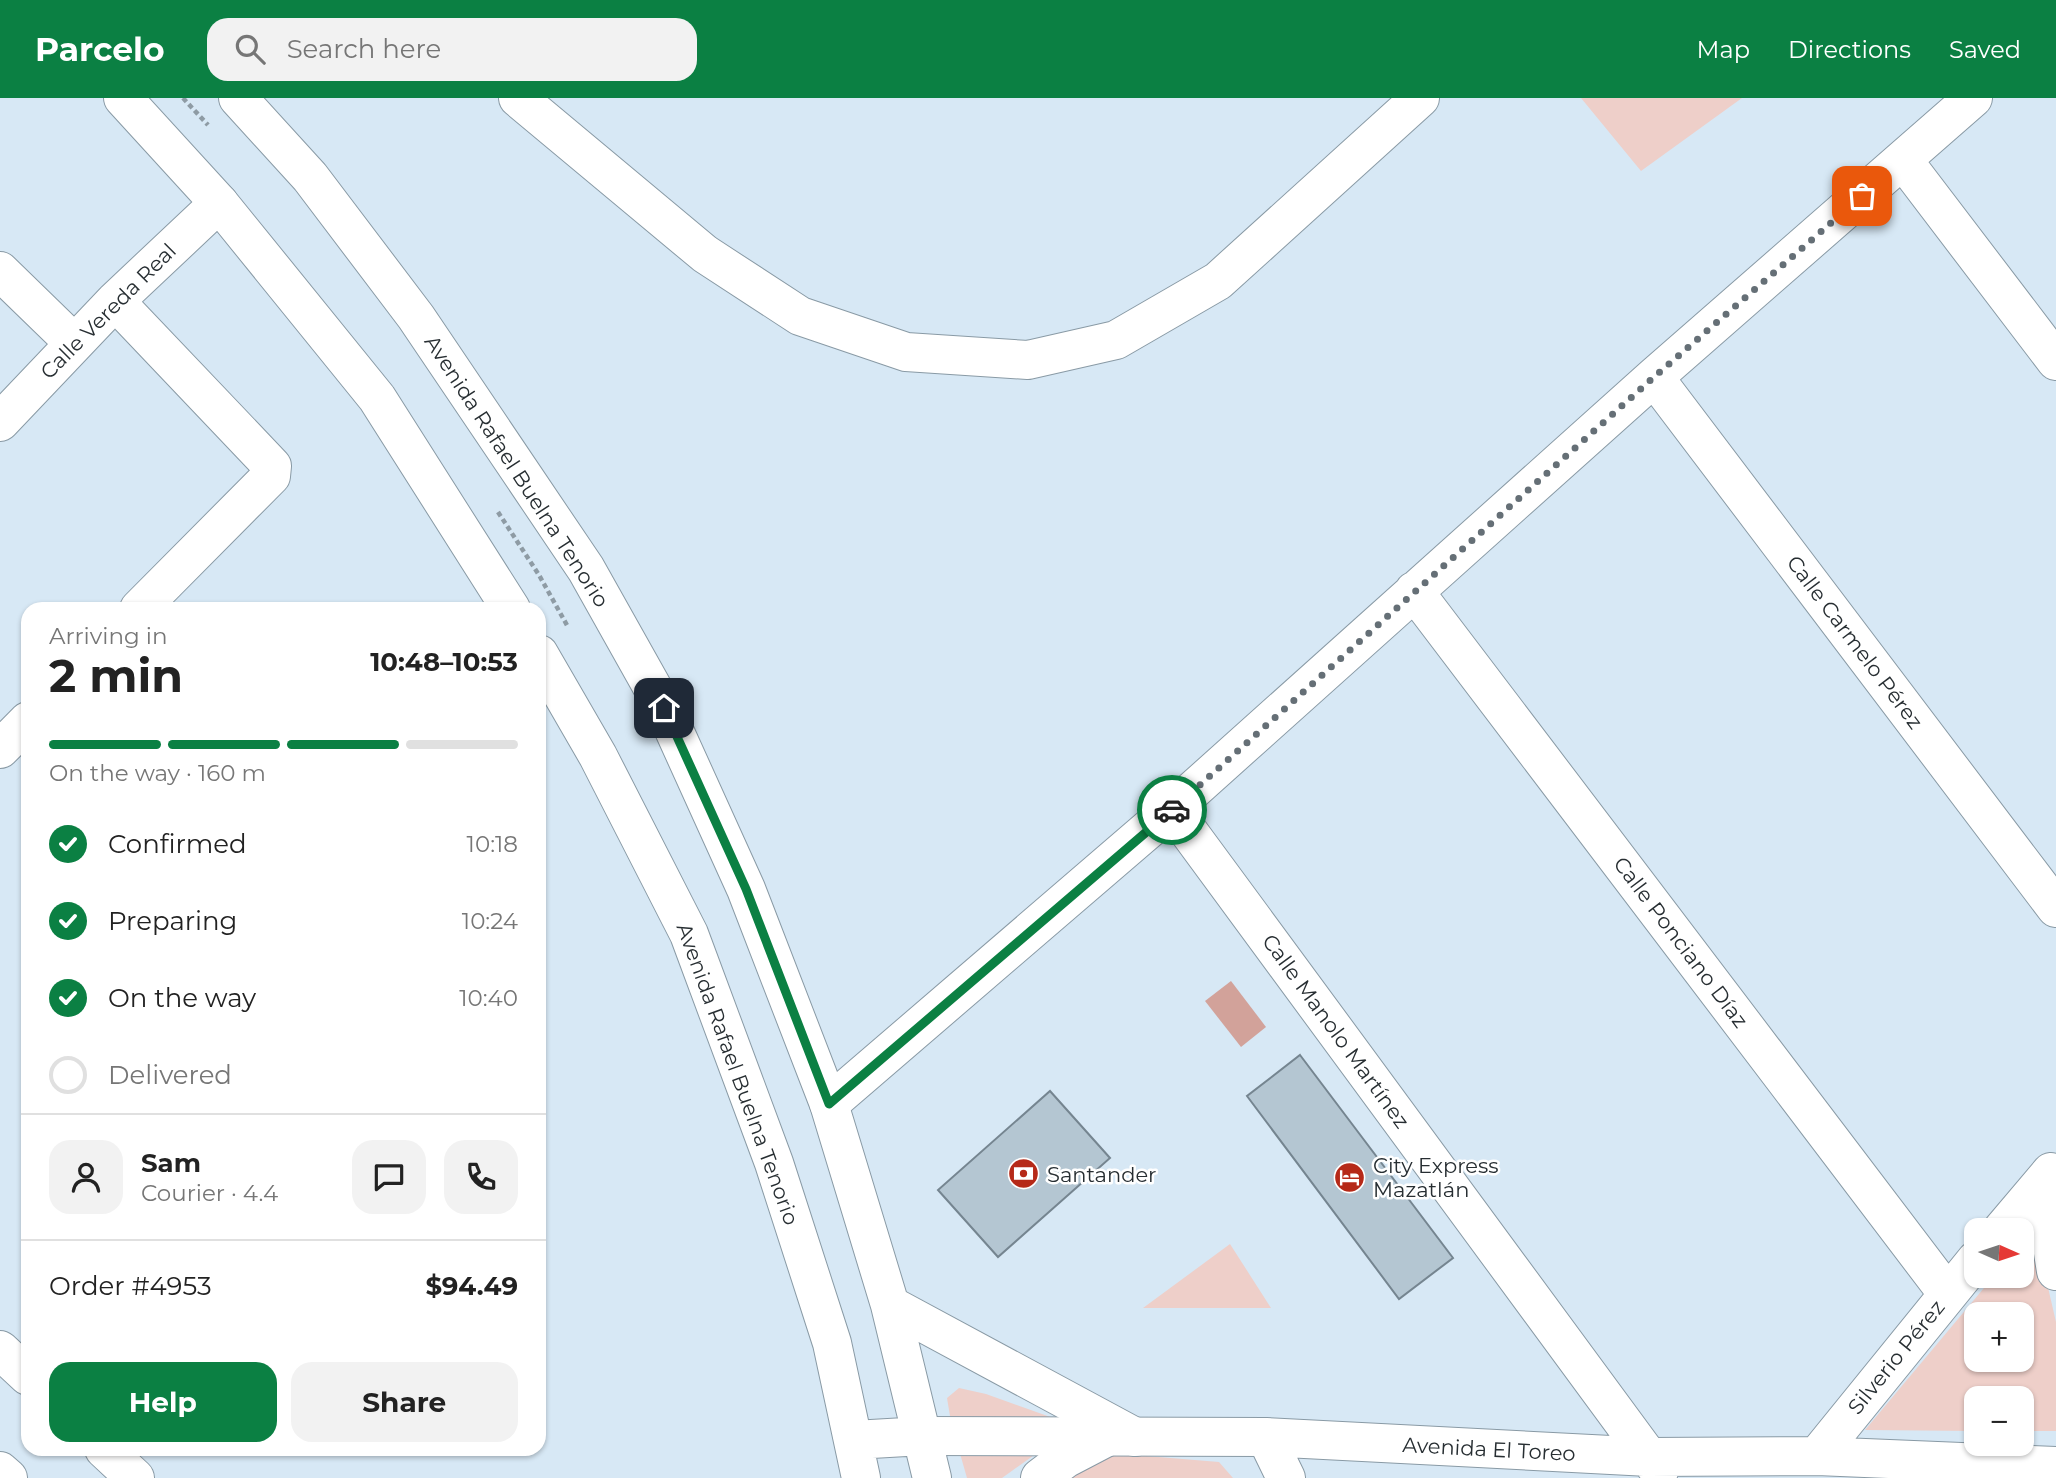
<!DOCTYPE html>
<meta charset="utf-8">
<style>
body{margin:0;font-family:Montserrat,sans-serif;background:#f2f2f2;color:#222;height:100vh;display:flex;flex-direction:column;font-size:26px;white-space:nowrap}
*{box-sizing:border-box;margin:0}
p{font-size:23px;color:#767676}
.icon{flex:none;width:38px;height:38px;fill:none;stroke:currentColor;stroke-width:2;stroke-linecap:round;stroke-linejoin:round}
.map{position:relative;flex:1;overflow:hidden}
.drawer{position:absolute;left:21px;top:504px;width:525px;height:854px;display:flex;flex-direction:column;background:#fff;border-radius:21px;box-shadow:0 2px 5px #0004}
.drawer>*{flex:none}
.needle{width:46px;rotate:93deg}
.fabs{position:absolute;left:1964px;top:1120px;display:grid;gap:14px}
.fabs a{display:grid;place-items:center;width:70px;height:70px;border-radius:14px;background:#fff;box-shadow:0 2px 5px #0004;font-size:35px}
.pin{position:absolute;display:grid;place-items:center;width:60px;height:60px;color:#fff;margin:-30px;border-radius:14px;box-shadow:0 4px 10px #0006}
.courier{position:absolute;display:grid;place-items:center;width:70px;height:70px;margin:-35px;border:5px solid #0b8043;border-radius:50%;background:#fff;color:#222;box-shadow:0 2px 9px #0007}
.head em{font-style:normal;font-weight:700}
.head div{display:flex;flex-direction:column-reverse}
.head{display:flex;align-items:center;justify-content:space-between;height:119px;padding:0 28px}
h1{font-size:46px;font-weight:700;line-height:52px}
.bar{display:grid;grid-template-columns:repeat(4,1fr);gap:10px 7px;align-content:center;height:84px;padding:0 28px}
.bar i{height:9px;border-radius:5px;background:#e0e0e0}
.bar .active{background:#0b8043}
.bar p{grid-column:span 4}
.line{display:flex;align-items:center;gap:18px;padding:0 28px;border-top:2px solid #e0e0e0}
.line div{flex:1}
.round{display:grid;place-items:center;flex:none;width:74px;height:74px;border-radius:21px;background:#f2f2f2}
ol{padding:0 28px;list-style:none}
li{display:flex;align-items:center;gap:21px;height:77px}
li p{margin-inline-start:auto}
li .icon{padding:7px;border-radius:50%;background:#0b8043;color:#fff;stroke-width:4}
li:last-child{color:#767676}
li i{width:38px;height:38px;border:4px solid #e0e0e0;border-radius:50%}
.button{display:flex;gap:14px;margin-top:auto;padding:14px 28px}
.button a{flex:1;height:80px;border-radius:21px;background:#0b8043;color:#fff;font-size:28px;font-weight:700;line-height:80px;text-align:center}
.button a+a{background:#f2f2f2;color:#222}
header{display:flex;align-items:center;gap:42px;box-sizing:border-box;height:98px;padding:0 35px;background:#0b8043;color:#fff}
header strong{font-size:33px}
nav{display:flex;gap:38px;margin-inline-start:auto;font-size:24px}
.search{width:490px;height:63px;background:#f2f2f2;display:flex;align-items:center;gap:18px;box-sizing:border-box;padding:0 24px;border-radius:21px;color:#767676;font-size:26px}
.map>svg:first-child{display:block}
</style>
<header>
<strong>Parcelo</strong>
<div class="search"><svg class="icon" aria-label="search" viewBox="0 0 24 24"><circle cx="10" cy="10" r="6"/><path d="M15 15l6 6"/></svg>Search here</div>
<nav><a>Map</a><a>Directions</a><a>Saved</a></nav>
</header>
<div class="map">
<svg width="2056" height="1380" viewBox="0 0 2056 1380">
<rect width="100%" height="100%" fill="#d7e8f5"/>
<path fill="#eecfc9" fill-rule="evenodd" d="M1581,0h161l-101,73z
M2034,1129l22,95v109h-35v-33h-45v33l-111,-1 129,-154h27v-33zM1976,1216h45v46h-45z
M1230,1146l41,64h-128z
M959,1290l27,6 70,25 -91,5 -15,-8 -3,-18z
M959,1352l78,3 -35,25h-35z
M1110,1355l109,9 14,16h-169z"/>
<path fill="#d2a29a" d="M1231,883l35,46 -25,20 -36,-46z"/>
<path fill="#b4c6d2" stroke="#758590" stroke-width="2" d="M1300,957l153,203 -54,41 -152,-203z
M1050,993l60,67 -112,99 -60,-67z"/>
<g fill="none" stroke-linecap="round" stroke-linejoin="round">
<defs>
<path id="minor" d="M518,0l187,156 95,62 106,36 122,8 88,-20 102,-59 202,-183
M1903,62l153,201
M0,173l74,72
M115,203l157,165 -1,10 -132,133
M1654,279l402,531
M0,324l115,-121 104,-98
M1414,493l533,702
M0,651l28,-28
M1172,711l487,662
M829,1006l343,-295 482,-432 319,-279
M2042,1086l14,87
M2002,1132l49,-58
M0,1252l28,26
M923,1338l343,1 383,20 168,-1 239,10
M1266,1339l20,41
M104,1351l31,29
M1817,1358l159,-196
M0,1373l8,7"/>
<path id="major" d="M123,0l96,105 158,195 134,211
M238,0l72,79 106,140 170,252 78,139 82,181 83,215 61,201 42,173
M539,556l59,102 91,178 85,229 58,180 29,135
M890,1207l245,132
M854,1342l69,-4
M1040,1380l25,-19 44,-23"/>
</defs>
<use href="#minor" stroke="#899aa5" stroke-width="40"/>
<use href="#major" stroke="#899aa5" stroke-width="40"/>
<path stroke="#8e9ba4" stroke-width="4.5" stroke-dasharray="5 3.5" stroke-linecap="butt" d="M183,0l25,27
M498,414l41,63 29,52"/>
<use href="#minor" stroke="#fff" stroke-width="38"/>
<use href="#major" stroke="#fff" stroke-width="38"/>
</g>
<g fill="none" stroke-linecap="round" stroke-linejoin="round">
<path stroke="#656f76" stroke-width="7" stroke-dasharray="0 12.6" d="M1172,712l482,-433 208,-181"/>
<path stroke="#0b8043" stroke-width="9" d="M664,610l82,181 83,215 343,-294"/>
</g>
<defs>
<symbol id="bank-disc" viewBox="-11 -11 22 22"><circle r="9.5" fill="#b62918" stroke="#fff"/><path d="M-6-4H6V4H-6ZM0-2.3a2.3 2.3 0 1 0 0 4.6a2.3 2.3 0 1 0 0-4.6Z" fill="#fff"/></symbol>
<symbol id="hotel-disc" viewBox="-11 -11 22 22"><circle r="9.5" fill="#b62918" stroke="#fff"/><path d="M-6-4.5h1.5V1H6V5H4.5V3h-9V5H-6ZM-4 0a1.8 1.8 0 1 1 3.6 0ZM.5 0V-2.5h3Q6-2.5 6 0Z" fill="#fff"/></symbol>
</defs>
<g fill-rule="evenodd">
<use href="#bank-disc" x="1006" y="1058" width="35" height="35"/>
<use href="#hotel-disc" x="1332" y="1062" width="35" height="35"/>
</g>
<g text-anchor="middle" dominant-baseline="central" stroke-width="5" stroke-linejoin="round" paint-order="stroke">
<g font-size="21" fill="#272e32" stroke="#fff">
<text transform="translate(108 213) rotate(-45)">Calle Vereda Real</text>
<text transform="translate(517 373) rotate(57)">Avenida Rafael Buelna Tenorio</text>
<text transform="translate(1855 544) rotate(53)">Calle Carmelo Pérez</text>
<text transform="translate(1681 844) rotate(53)">Calle Ponciano Díaz</text>
<text transform="translate(1336 933) rotate(54)">Calle Manolo Martínez</text>
<text transform="translate(738 976) rotate(70)">Avenida Rafael Buelna Tenorio</text>
<text transform="translate(1896 1259) rotate(-51)">Silverio Pérez</text>
<text transform="translate(1489 1351) rotate(3)">Avenida El Toreo</text>
</g>
<g font-size="21" fill="#272e32" stroke="#fff" text-anchor="start">
<text x="1373" y="1067">City Express<tspan x="1373" dy="24">Mazatlán</tspan></text>
<text x="1047" y="1076">Santander</text>
</g>
</g>
</svg>
<div class="fabs">
<a><svg class="needle" viewBox="-14 -14 28 28"><path d="M0-13l5 13h-10z" fill="#e53935"/><path d="M0 13l5-13h-10z" fill="#767676"/></svg></a>
<a>+</a>
<a>−</a>
</div>
<div class="pin" style="left:1862px;top:98px;background:#ea580c"><svg class="icon" aria-label="bag" viewBox="0 0 24 24"><path d="M5 8h14l-1 12H6zM9 8a3 3 0 0 1 6 0"/></svg></div>
<div class="pin" style="left:664px;top:610px;background:#1f2937"><svg class="icon" aria-label="home" viewBox="0 0 24 24"><path d="M3 11l9-7 9 7M6 9v11h12V9"/></svg></div>
<div class="courier" style="left:1172px;top:712px"><svg class="icon" aria-label="car" viewBox="0 0 24 24"><path d="M5 17H2v-5l4-1 3-4h7l3 4 3 1v5h-3M9 17h6M6 11h13"/><circle cx="7" cy="17" r="2"/><circle cx="17" cy="17" r="2"/></svg></div>
<section class="drawer">
<div class="head"><div><h1>2 min</h1><p>Arriving in</p></div><em>10:48–10:53</em></div>
<div class="bar"><i class="active"></i><i class="active"></i><i class="active"></i><i></i><p>On the way · 160 m</p></div>
<ol>
<li><svg class="icon" aria-label="check" viewBox="0 0 24 24"><path d="M5 12l5 5 9-10"/></svg>Confirmed<p>10:18</p></li>
<li><svg class="icon" aria-label="check" viewBox="0 0 24 24"><path d="M5 12l5 5 9-10"/></svg>Preparing<p>10:24</p></li>
<li><svg class="icon" aria-label="check" viewBox="0 0 24 24"><path d="M5 12l5 5 9-10"/></svg>On the way<p>10:40</p></li>
<li><i></i>Delivered</li>
</ol>
<div class="line" style="height:126px"><a class="round"><svg class="icon" aria-label="person" viewBox="0 0 24 24"><circle cx="12" cy="8" r="4"/><path d="M4 21q1-7 8-7t8 7"/></svg></a><div><b>Sam</b><p>Courier · 4.4</p></div><a class="round"><svg class="icon" aria-label="chat" viewBox="0 0 24 24"><path d="M4 5h16v11H9l-5 4z"/></svg></a><a class="round"><svg class="icon" aria-label="phone" viewBox="0 0 24 24"><path d="M5 4h4l2 5-3 2q2 4 5 5l2-3 5 2v4C11 20 4 13 5 4z"/></svg></a></div>
<div class="line" style="height:91px"><div>Order #4953</div><b>$94.49</b></div>
<div class="button"><a>Help</a><a>Share</a></div>
</section>
</div>
